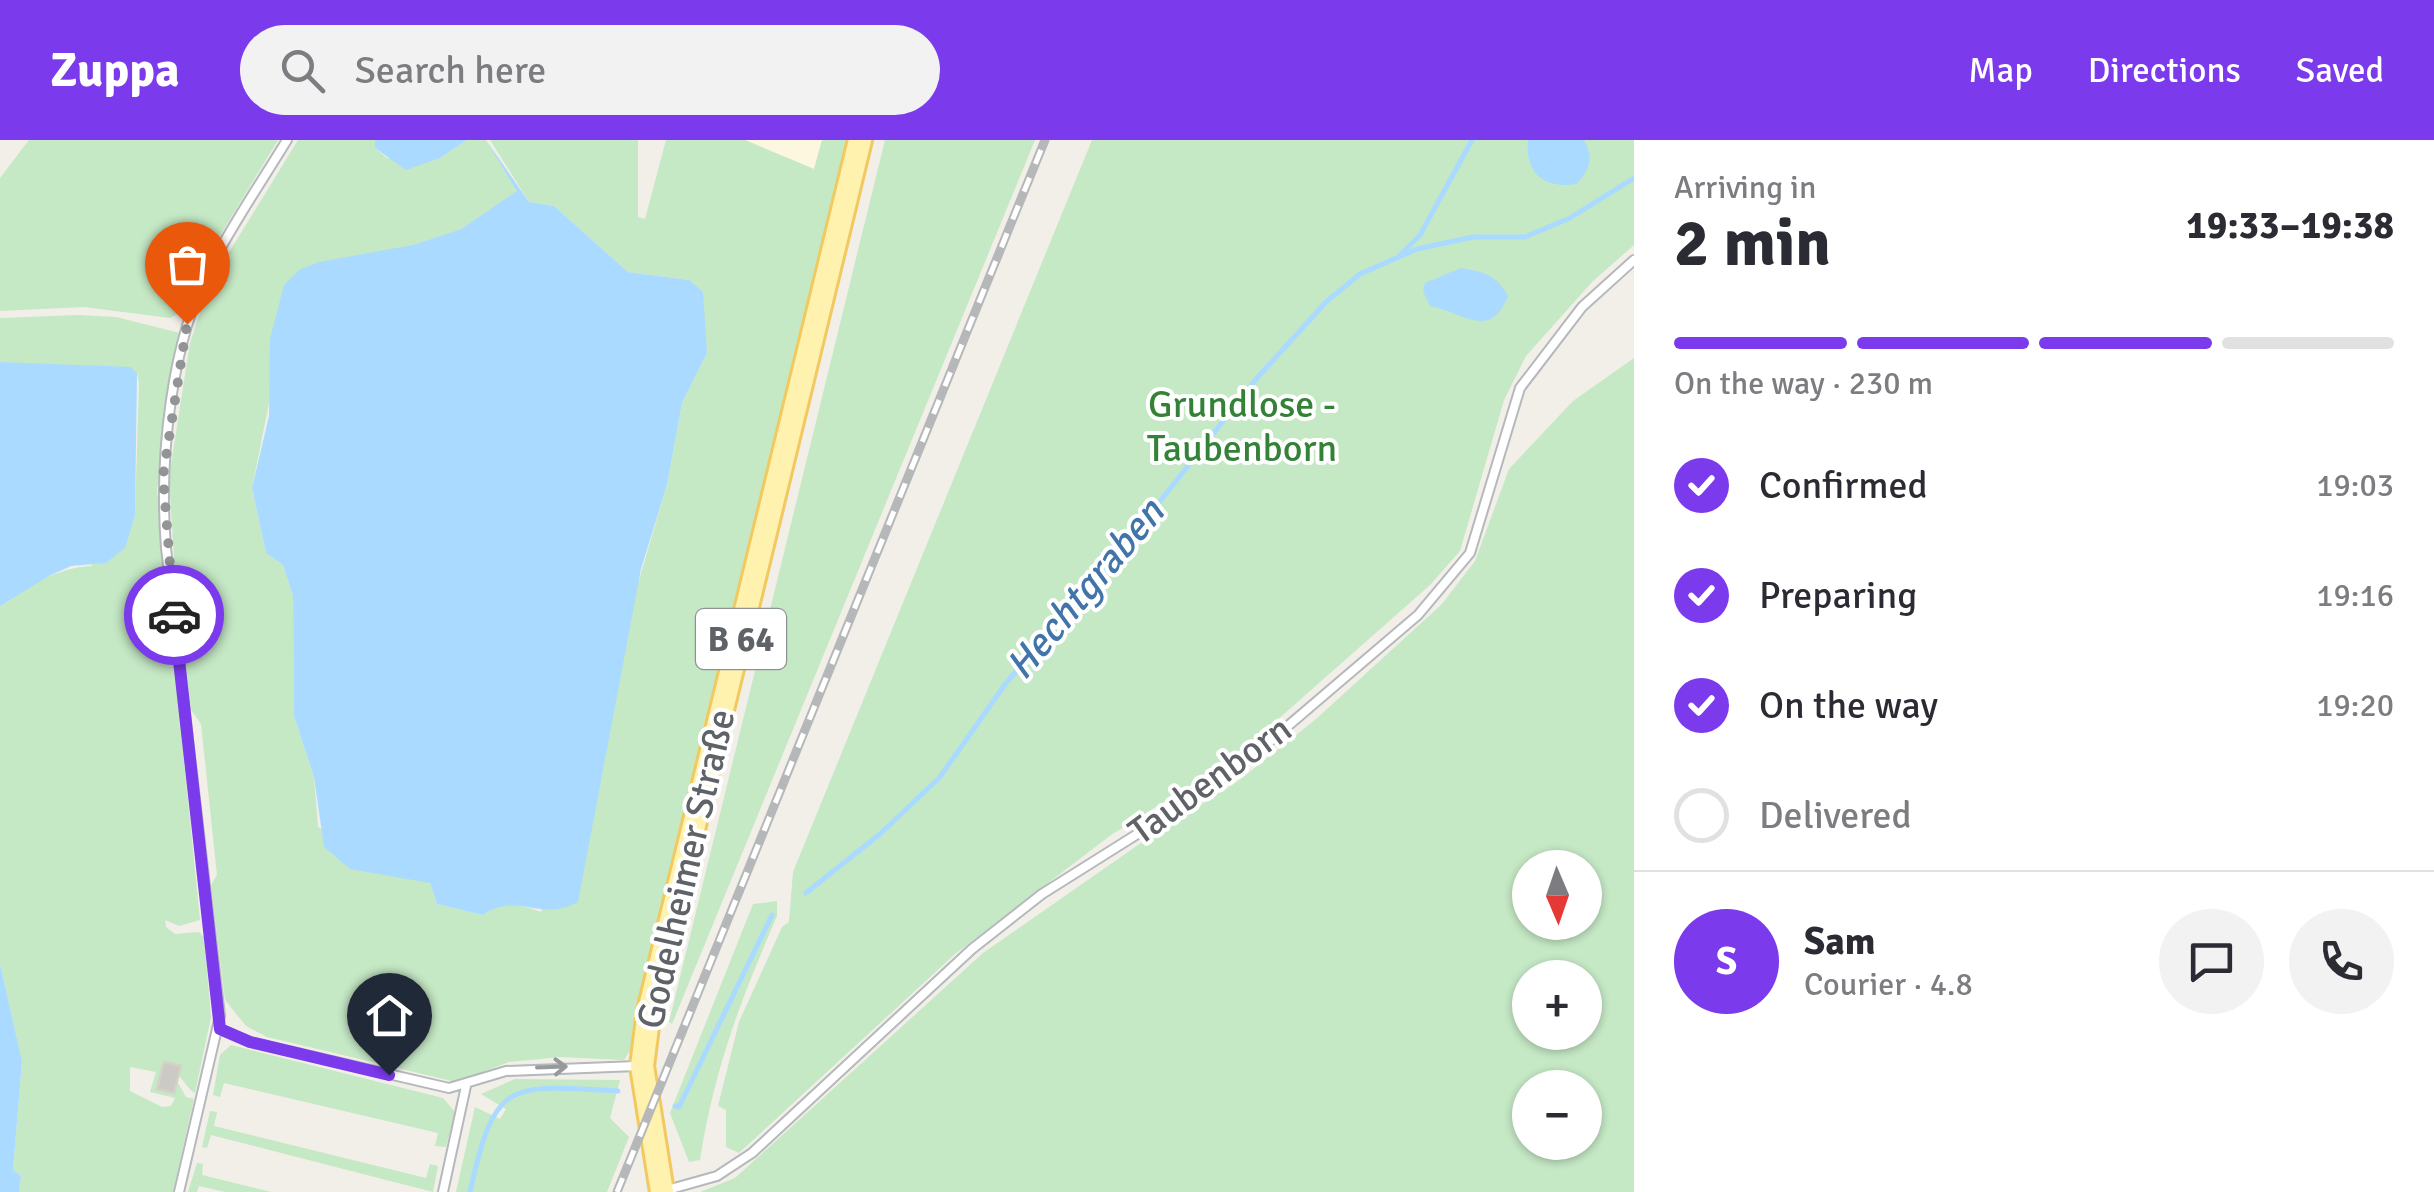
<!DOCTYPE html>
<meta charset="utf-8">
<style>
body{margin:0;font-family:Signika,sans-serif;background:#f2f2f3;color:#2b2b33;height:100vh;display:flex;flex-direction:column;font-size:38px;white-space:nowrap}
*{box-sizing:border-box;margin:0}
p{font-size:32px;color:#7c7c81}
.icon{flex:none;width:55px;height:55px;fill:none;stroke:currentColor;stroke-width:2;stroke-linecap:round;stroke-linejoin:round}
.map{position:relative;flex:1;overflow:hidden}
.details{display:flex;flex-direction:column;background:#fff;width:800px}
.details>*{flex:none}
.needle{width:65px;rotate:178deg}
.controls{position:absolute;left:1512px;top:710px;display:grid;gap:20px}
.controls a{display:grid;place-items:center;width:90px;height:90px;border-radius:50%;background:#fff;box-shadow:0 2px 8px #0004;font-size:50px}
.pin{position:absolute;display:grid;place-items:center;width:85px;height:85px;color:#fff;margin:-102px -42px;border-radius:50% 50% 50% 0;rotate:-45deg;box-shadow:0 0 10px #0007}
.pin .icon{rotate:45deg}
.courier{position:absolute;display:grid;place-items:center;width:100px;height:100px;margin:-50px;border:8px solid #7c3aed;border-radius:50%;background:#fff;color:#222;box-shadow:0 2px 12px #0007}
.overview em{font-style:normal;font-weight:800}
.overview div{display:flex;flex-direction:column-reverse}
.overview{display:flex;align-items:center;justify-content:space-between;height:170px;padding:0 40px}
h1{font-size:65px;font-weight:800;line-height:75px}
.bar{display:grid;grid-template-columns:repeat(4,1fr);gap:15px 10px;align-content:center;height:120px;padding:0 40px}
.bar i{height:12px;border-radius:8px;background:#e1e1e2}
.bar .on{background:#7c3aed}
.bar p{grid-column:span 4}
.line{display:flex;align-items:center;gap:25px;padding:0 40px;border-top:2px solid #e1e1e2}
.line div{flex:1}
.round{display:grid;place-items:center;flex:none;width:105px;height:105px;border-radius:52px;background:#f2f2f3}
ol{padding:0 40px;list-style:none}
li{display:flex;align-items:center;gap:30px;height:110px}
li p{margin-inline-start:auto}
li .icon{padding:10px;border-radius:50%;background:#7c3aed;color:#fff;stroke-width:4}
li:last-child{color:#7c7c81}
li i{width:55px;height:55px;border:5px solid #e1e1e2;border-radius:50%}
header{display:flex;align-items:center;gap:60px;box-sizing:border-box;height:140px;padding:0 50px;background:#7c3aed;color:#fff}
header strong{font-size:48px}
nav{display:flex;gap:55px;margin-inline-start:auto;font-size:35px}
.search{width:700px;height:90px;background:#f2f2f3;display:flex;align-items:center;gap:25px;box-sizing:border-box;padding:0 35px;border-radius:55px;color:#7c7c81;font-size:38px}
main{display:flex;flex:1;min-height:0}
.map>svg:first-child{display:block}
</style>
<header>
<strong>Zuppa</strong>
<div class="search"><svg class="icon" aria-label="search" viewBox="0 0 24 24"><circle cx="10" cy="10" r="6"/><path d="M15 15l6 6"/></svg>Search here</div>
<nav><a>Map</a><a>Directions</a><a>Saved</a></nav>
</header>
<main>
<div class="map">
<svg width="1634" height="1052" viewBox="0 0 1634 1052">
<rect width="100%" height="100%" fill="#f1efe8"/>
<path fill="#fef7e0" d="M745,0h77l-8,29z"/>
<path fill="#c5e8c5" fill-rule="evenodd" d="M29,0h249l-79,130 -17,42 -12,6 -86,-11 -84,4v-133z
M298,0h77v8l12,10h53l27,-18h19l32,51 -57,38 -48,16 -143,153 -18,90 14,65 17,12 10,31 1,120 20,61 4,50 112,56 7,21 46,11c21,-15 34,-11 58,-3l126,-427 15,-82 25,-50 -18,-73 -61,-8 -74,-66 -25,-4 -39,-62h148v77l7,2 21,-79h79l69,29 8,-29h26l-217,909 -7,11 -64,-3 -51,5 -53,20 -189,-45 -21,-11 -21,-26 -14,-115 6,-10 -16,-151 -10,-14 -15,-120 -7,-113 21,-134 19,-58z
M885,0h150l-363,884 -3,-2z
M1092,0h542v105l-42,37 -66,74 -22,44 -44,151 -30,34 -197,174 -122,76 -156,119 -216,199 -13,-6v-37l-8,-4 21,-84 43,-95 7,-5 4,-50z
M78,175l38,2 64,16 -23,157 43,430 -21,6 -14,-6 1,7 9,7 24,-2 5,5 7,80 -16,76c-10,-5 -15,-22 -31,-31l-6,26 19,-7 9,16 8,2 -21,93h-154l2,-16 -8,-6 9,-109 -22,-97v-358c24,-19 60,-39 91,-40l44,-51 4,-132 -2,-10 -137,-11v-44zM130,927l26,5 -6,20 25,6 -4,8 -9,1 -32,-16z
M1634,218v834h-934l35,-14 248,-225 168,-117 87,-55 77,-61 127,-116 33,-43 34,-92 64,-68zM1530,728h55v54h-55zM1530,838h55v54h-55zM1530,948h55v54h-55z
M777,761v15c-36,83 -63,153 -77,244l-11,2 -19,-49 83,-209z
M231,905l212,53 12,14 -9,35 -11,-1 3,-13 -214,-50 -4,14 -7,-2 7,-40z
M515,939l105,1 -10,38 19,19 -22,55h-151l19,-85 25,12 6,-10 -25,-15z
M210,971l7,1 -3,14 212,52 4,-14 8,2 -5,26 -222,-57 -4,13 -5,-1z
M197,1023l6,1 -1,11 69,17h-46l-26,-6 -2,6h-9z"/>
<path fill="#aadaff" d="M375,0h92l-27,18 -34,12 -31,-22z
M486,0l43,62 25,4 74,66 61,8 14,12 4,61 -25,50 -15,82 -26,84 -63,333c-39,21 -60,-11 -95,13l-46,-11 -7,-21 -80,-14 -26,-22 -10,-70 -20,-61 -1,-120 -10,-31 -17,-12 -14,-65 17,-72 1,-77 14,-54 15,-15 20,-8 94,-17 48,-16 56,-38z
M1528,0h56c10,18 6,29 -7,44 -33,5 -52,-10 -49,-44z
M1461,128c23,4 35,6 47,28 -18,45 -43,17 -78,10l-7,-15 2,-8z
M0,222l130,5 7,6 -2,142 -10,33 -19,15 -35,3 -22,10 -49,30z
M0,824l22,97 -9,109 8,6 -2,16h-19z"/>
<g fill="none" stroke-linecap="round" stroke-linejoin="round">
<path stroke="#aadaff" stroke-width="5" d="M1400,115l20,-20 52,-95
M806,753l74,-59 60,-57 66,-94 104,-118 147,-187 69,-76 34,-28 57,-25 56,-12h52l45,-19 64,-40
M675,966l4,1 93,-192
M470,1052c25,-114 38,-107 148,-101"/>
</g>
<path fill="#cccac5" stroke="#d6d1c6" stroke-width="2.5" d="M164,922l17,4 -7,27 -17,-4z"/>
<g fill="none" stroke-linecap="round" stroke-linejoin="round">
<defs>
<path id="service" d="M220,889l30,13 199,46 57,-17 131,-5
M667,1050l50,-14 35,-23 220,-204 70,-55 186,-117 190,-162 52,-62 50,-165 62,-81 52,-47
M179,1052l41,-176 -54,-468c-7,-87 4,-206 46,-284 22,-42 50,-83 75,-124
M443,1052l23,-106"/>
<path id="primary" d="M662,1052l-20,-126 7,-55 211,-871"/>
</defs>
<use href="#service" stroke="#b5b8bc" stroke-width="12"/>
<use href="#primary" stroke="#f2c960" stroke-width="28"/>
<use href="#service" stroke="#fff" stroke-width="8"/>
<use href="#primary" stroke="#fff2af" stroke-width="22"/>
<defs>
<path id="rail" d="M617,1052l428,-1052"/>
</defs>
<use href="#rail" stroke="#b6b7b8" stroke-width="9"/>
<use href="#rail" stroke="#fff" stroke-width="5" stroke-dasharray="15" stroke-linecap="butt"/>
</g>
<defs><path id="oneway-shaft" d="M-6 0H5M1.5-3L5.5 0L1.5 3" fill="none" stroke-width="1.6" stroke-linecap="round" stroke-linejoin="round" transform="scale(2.5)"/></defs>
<use stroke="#979a9d" href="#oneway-shaft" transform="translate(552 927) rotate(-2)"/>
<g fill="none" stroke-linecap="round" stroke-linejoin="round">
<path stroke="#929495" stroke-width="10" stroke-dasharray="0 18" d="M174,475l-11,-139 24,-152"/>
<path stroke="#7c3aed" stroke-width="12" d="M174,475l46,414 30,13 139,33"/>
</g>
<g text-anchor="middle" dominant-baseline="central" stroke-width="8" stroke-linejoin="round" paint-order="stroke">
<rect fill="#fff" stroke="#8f9295" stroke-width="2.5" x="696" y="469" width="90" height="60" rx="8"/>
<g font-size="35" font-weight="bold" fill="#5f6368">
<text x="741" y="499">B 64</text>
</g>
<g font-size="38" fill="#348238" stroke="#fff">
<text x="1242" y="264">Grundlose -<tspan x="1242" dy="44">Taubenborn</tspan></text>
</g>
<g font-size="38" fill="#5f6368" stroke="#fff">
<text transform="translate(1210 640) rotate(-36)">Taubenborn</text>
<text transform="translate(686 729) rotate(-77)">Godelheimer Straße</text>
</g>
<g font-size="40" font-style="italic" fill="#4174aa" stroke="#fff">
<text transform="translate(1085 449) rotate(-50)">Hechtgraben</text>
</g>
</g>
</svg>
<div class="controls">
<a><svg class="needle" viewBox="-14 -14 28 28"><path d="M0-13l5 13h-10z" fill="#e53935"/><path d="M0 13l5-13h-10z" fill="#7c7c81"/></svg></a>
<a>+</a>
<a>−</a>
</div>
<div class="pin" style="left:187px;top:184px;background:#ea580c"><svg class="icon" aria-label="bag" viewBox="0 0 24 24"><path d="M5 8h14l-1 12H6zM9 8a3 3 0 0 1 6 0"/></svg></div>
<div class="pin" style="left:389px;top:935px;background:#1f2937"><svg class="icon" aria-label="home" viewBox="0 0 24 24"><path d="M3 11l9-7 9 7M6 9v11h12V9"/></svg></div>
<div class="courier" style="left:174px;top:475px"><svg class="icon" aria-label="car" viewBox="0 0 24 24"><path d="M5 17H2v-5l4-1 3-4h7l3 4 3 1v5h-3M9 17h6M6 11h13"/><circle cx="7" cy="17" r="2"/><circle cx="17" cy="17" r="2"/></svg></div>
</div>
<section class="details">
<div class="overview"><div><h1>2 min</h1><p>Arriving in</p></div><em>19:33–19:38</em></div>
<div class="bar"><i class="on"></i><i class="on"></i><i class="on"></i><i></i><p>On the way · 230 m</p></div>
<ol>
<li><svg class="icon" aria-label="check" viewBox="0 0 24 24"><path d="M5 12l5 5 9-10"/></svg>Confirmed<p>19:03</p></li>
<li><svg class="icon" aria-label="check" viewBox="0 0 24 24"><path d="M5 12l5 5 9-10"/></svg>Preparing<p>19:16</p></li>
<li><svg class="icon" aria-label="check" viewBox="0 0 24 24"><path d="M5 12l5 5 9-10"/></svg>On the way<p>19:20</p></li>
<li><i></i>Delivered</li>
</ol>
<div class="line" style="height:180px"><b class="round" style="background:#7c3aed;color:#fff">S</b><div><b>Sam</b><p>Courier · 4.8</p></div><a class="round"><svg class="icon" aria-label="chat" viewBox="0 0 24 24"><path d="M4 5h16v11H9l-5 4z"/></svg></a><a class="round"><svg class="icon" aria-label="phone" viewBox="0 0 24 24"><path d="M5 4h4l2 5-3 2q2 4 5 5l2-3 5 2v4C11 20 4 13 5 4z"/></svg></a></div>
</section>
</main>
